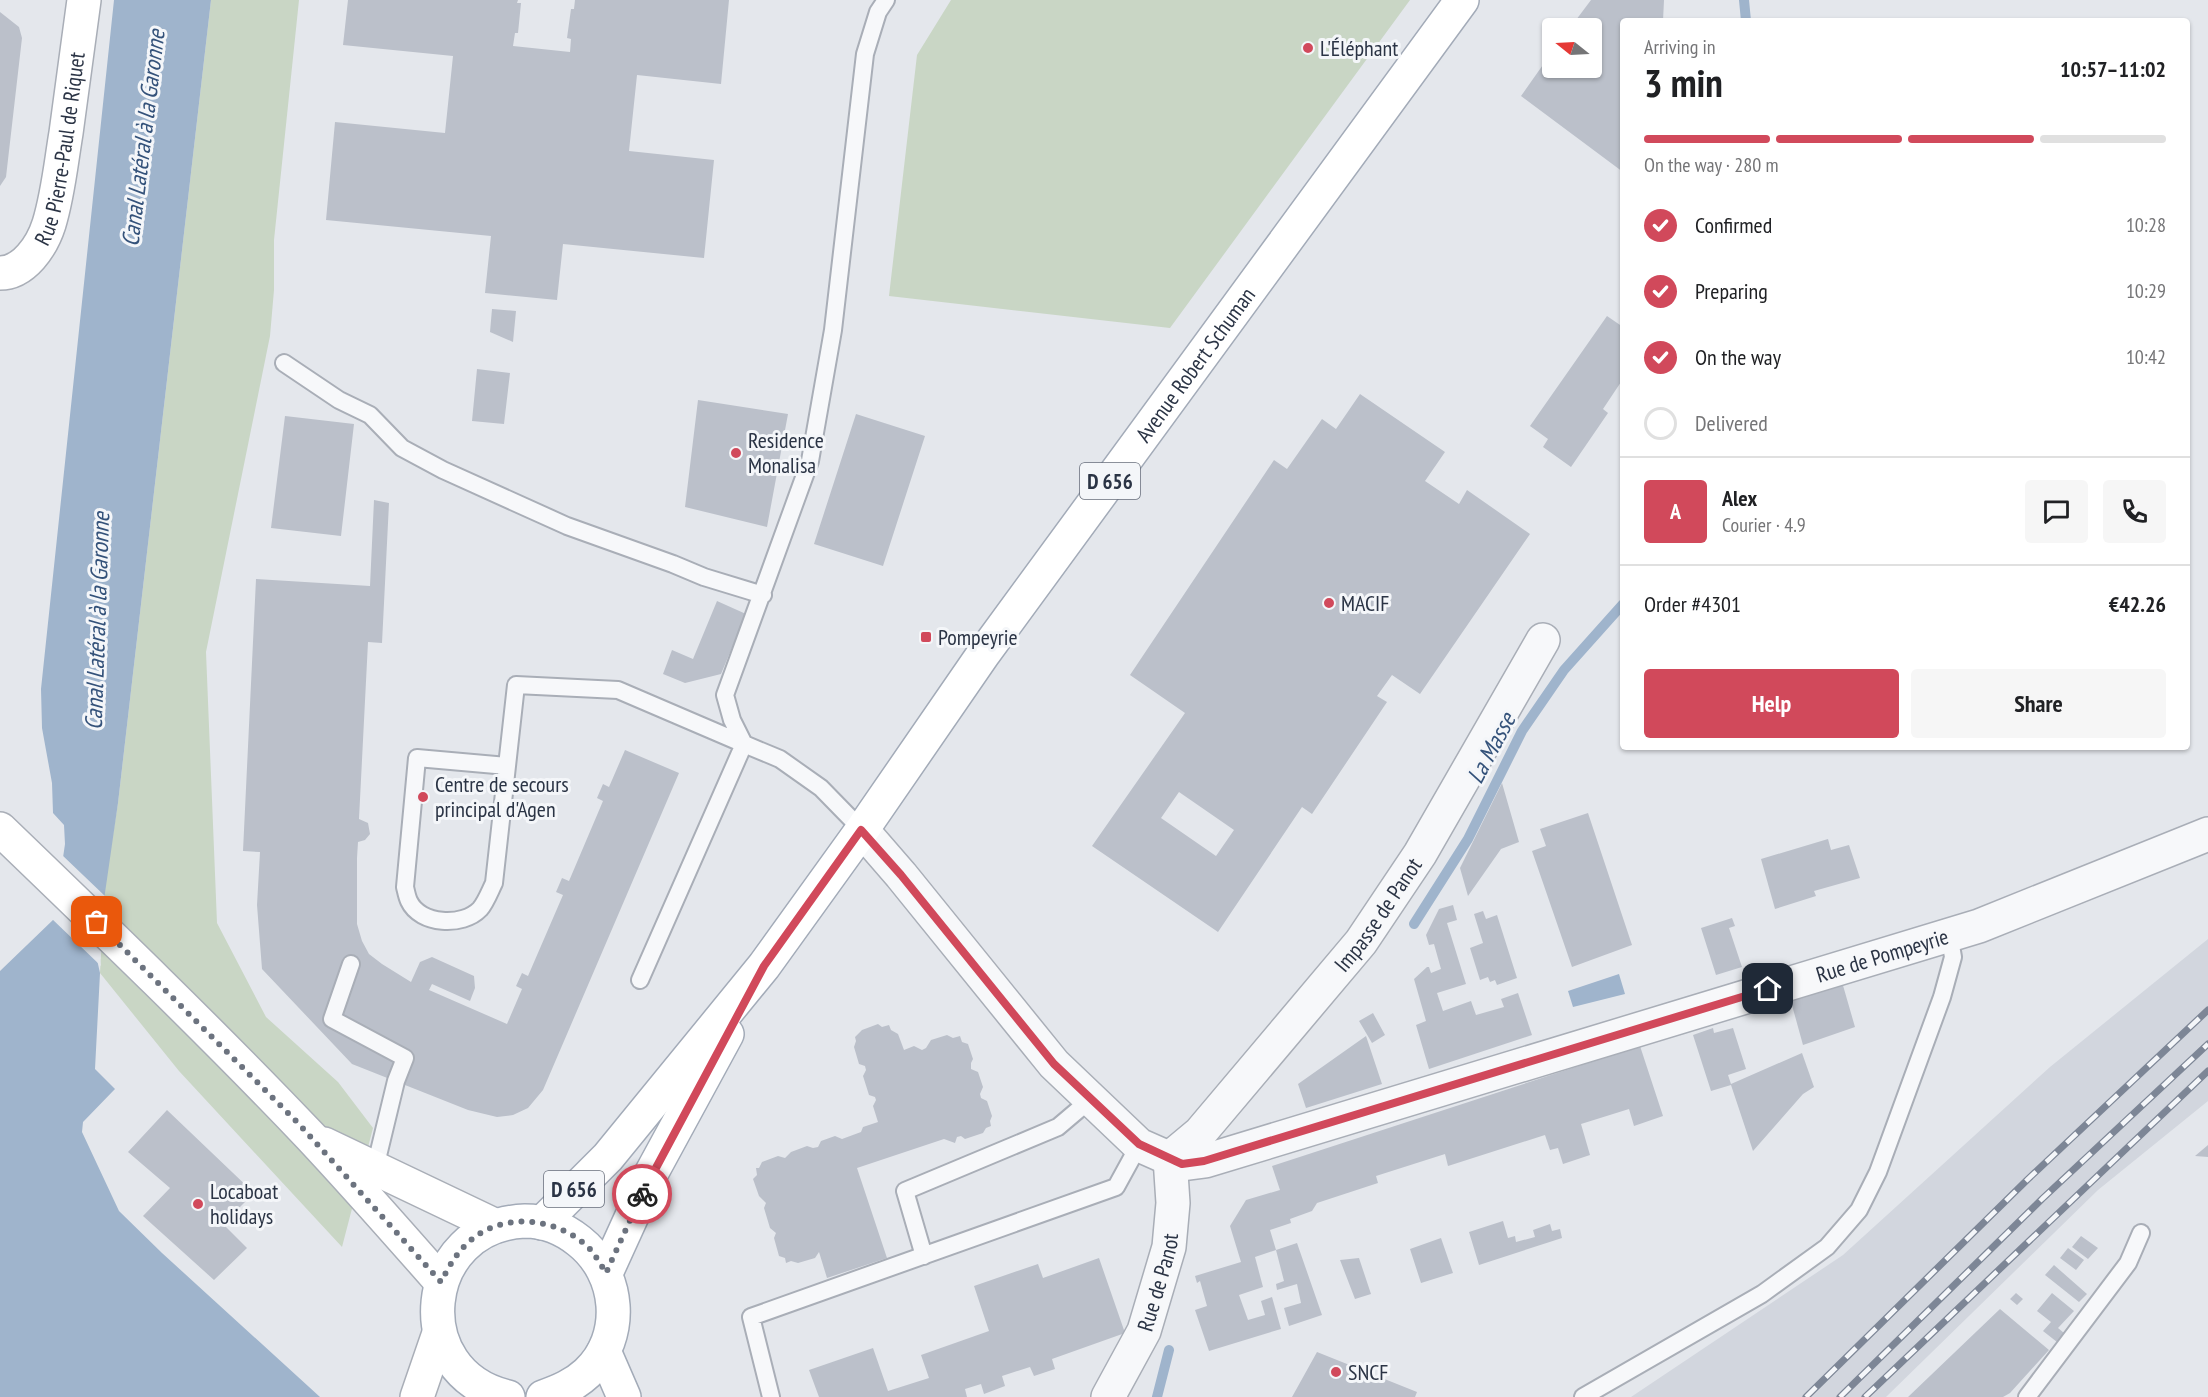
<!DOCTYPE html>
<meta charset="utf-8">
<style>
body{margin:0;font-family:"PT Sans Narrow",sans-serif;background:#f6f6f6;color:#202124;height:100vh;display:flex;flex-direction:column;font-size:22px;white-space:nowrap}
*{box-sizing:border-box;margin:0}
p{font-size:20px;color:#757577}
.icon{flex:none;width:33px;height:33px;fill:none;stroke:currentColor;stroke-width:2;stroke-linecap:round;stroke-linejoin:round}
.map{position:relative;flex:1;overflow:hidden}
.side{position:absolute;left:1620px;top:18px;width:570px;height:732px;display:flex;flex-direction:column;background:#fff;border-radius:6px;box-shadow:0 2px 4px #0004}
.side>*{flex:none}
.needle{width:39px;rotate:288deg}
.controls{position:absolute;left:1542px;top:18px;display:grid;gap:12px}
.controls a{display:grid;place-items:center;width:60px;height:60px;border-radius:6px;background:#fff;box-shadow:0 2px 4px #0004;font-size:30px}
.pin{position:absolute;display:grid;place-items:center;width:51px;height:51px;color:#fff;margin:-26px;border-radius:12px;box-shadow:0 3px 9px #0006}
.courier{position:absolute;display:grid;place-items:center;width:60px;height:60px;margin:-30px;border:4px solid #d1495b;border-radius:50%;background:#fff;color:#222;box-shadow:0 2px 8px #0007}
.head em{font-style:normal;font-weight:800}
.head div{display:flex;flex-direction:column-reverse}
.head{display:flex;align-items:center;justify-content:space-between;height:102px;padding:0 24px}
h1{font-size:39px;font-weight:800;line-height:45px}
.bar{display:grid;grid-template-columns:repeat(4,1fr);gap:9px 6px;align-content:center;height:72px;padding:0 24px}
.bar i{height:8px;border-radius:4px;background:#e0e0e0}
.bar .selected{background:#d1495b}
.bar p{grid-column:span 4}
.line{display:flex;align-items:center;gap:15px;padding:0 24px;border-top:2px solid #e0e0e0}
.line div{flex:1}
.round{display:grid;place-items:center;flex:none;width:63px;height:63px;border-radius:6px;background:#f6f6f6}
ol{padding:0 24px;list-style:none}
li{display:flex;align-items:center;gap:18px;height:66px}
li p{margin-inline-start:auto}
li .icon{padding:6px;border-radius:50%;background:#d1495b;color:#fff;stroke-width:4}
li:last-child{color:#757577}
li i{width:33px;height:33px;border:3px solid #e0e0e0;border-radius:50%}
.primary-button{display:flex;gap:12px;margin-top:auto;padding:12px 24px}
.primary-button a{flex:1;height:69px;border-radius:6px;background:#d1495b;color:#fff;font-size:24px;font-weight:800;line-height:69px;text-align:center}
.primary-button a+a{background:#f6f6f6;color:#202124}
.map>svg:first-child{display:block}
</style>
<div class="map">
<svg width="2208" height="1397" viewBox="0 0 2208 1397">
<rect width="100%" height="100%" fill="#e4e7ec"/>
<path fill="#d2d6de" d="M2208,939v162l-110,89 -212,207h-255l212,-142 207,-188z"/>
<path fill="#c9d6c5" d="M211,0h88l-25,240v50l-4,46 -64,316 11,271 49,94 72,65 35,46 -31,119 -163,-176 -79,-98 5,-89 13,-81z
M951,0h459l-240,328 -281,-32 28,-241z"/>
<path fill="#9fb4cc" d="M114,0h97l-93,803 -22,152 4,18 -5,96 20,20 -32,33 -1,10 37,79 43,42 158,144h-320v-426l54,-52 11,-75 -1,-19 -11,-12 -1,-30 -10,-55 -1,-39z
M1619,974l6,20 -52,13 -5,-16z"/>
<path fill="#e4e7ec" d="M61,854l45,43 -7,58 2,11 -50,-48z"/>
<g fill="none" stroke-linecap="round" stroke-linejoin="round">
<path stroke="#9fb4cc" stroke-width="10" d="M1744,0l2,21
M1414,924l54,-85 54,-108 42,-61 59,-66
M1157,1397l12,-47"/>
</g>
<path fill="#bbc0ca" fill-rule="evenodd" d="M348,0h170l-1,3h4l-3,30h-3l-2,13 57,6 1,-13 -4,-1 4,-29h3l1,-9h154l-8,84 -84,-9 -8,76 85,9 -10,98 -141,-14 -6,56 -72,-7 6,-57 -165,-16 9,-98 110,11 8,-77 -110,-11z
M1591,0h73l-1,21h-40v151l-102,-76 31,-44v16h40v-40h-22z
M0,12l19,15 3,11 -16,139 -6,9z
M492,309l24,2 -3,31 -23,-10z
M1607,316l16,11v52l-20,30 5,4 -37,54 -28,-20 5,-8 -18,-13z
M477,369l33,4 -6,51 -32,-3z
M1360,394l85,58 -20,29 34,23 8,-14 63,44 -110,160 -28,-19 -15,21 10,6 -75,112 -10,-7 -84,125 -126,-86 93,-133 -55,-38 144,-215 13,9 35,-50 14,10zM1179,792l55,38 -18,26 -55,-38z
M698,400l90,14 -21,113 -82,-20z
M856,414l69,22 -42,130 -69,-22z
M285,416l69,8 -13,112 -70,-8z
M374,500l15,3 -7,140 -14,-1 -9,177 9,4 2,11 -5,6 -7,2 -1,16v66l5,17 7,13 13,10 29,18 9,-20 12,-5 42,19 1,12 -5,13 -38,-17 -3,6 78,34 15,-35 -6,-3 6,-13 6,3 35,-81 -7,-3 6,-14 7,3 34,-80 -6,-3 6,-14 6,3 16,-37 54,23 -136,317 -15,18 -15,7 -16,2 -29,-7 -116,-46 -90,-95 -5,-64 3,-53 -17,-1 13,-272 114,7z
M717,601l29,13 -25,60 -36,9 -22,-9 9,-24 21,9z
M1502,783l17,59 -18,7 -33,47 -8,-28z
M1588,813l44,132 -60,22 -40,-116 14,-5 -6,-17z
M1828,839l3,11 18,-5 11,33 -46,13 2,5 -41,13 -14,-50z
M1453,905l4,15 -10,3 19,61 -29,9 6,18 28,-10 5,14 28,-8 -3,-8 17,-6 14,42 -103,34 -13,-44 10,-4 -12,-42 13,-12h2l2,6 10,-4 -7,-25 -5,1 -3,-10 13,-26z
M1483,911l3,8 11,-4 20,63 -20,7 -2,-5 -5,2 -2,-5 -8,3 -10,-32 13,-5 -9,-29z
M1732,918l3,8 -6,2 13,39 -26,8 -15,-47z
M1842,982l13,45 -52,18 -13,-47z
M1373,1013l12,22 -13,8 -13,-22z
M878,1024l4,3 7,-2 2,5 7,4 6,16 10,-4 8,4 4,-2 5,-8 16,-5 6,3 7,-2 2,6 6,2 5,15 -2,4v6l7,3 5,15 -3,7 1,4 6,3 5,15 -2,5 1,5 -5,2 -3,5 -18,6 -4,-3 -4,1 -2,6 -11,-4 -87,29 30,90 -60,20 -8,-26 -4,6 -17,5 -7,-2 -5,2 -1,-5 -6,-2 -5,-18 2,-5 -6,-5 -6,-20 2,-5 -7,-7 -6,-17 4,-4 -1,-7h3l3,-6 16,-6 7,2 6,-6 16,-6 6,2 5,-1 3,-6 14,-5 7,3 19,-7 2,-5 15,-5 -5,-16 3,-6 -1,-3 -6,-2 -6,-19 3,-6 -1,-4 -6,-2 -5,-17 2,-6 -1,-4 7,-7z
M1713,1028l1,5 19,-5 13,41 -18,6 3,9 71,-31 12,34 -11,7 -50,57 -22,-66 -20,6 -18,-56z
M1366,1036l16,48 -76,24 -8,-24z
M1640,1046l23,70 -29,10 -5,-17 -48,15 9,31 -27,9 -5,-16 -8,2 -5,-15 -97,31 -3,-12 -69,22 2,7 -61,20 -5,8 -22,8 1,4 -21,7 6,20 -21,7 8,30 -24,8 9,25 17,-5 -4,-14 11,-4 9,32 -72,22 -14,-41 12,-4 -7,-25 -3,2 -2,-7 46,-14 -11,-36 16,-26 34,-10 -8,-24z
M167,1110l87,83 -31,31 24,24 -33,32 -71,-64 27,-28 -42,-36z
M2208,1145v12l-13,-1z
M1503,1221l5,17 7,-2 1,6 19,-5 -2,-7 17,-6 2,7 8,-2 2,9 -83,27 -10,-33z
M2081,1236l17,12 -10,11 -16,-12z
M1441,1238l12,35 -32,10 -11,-34z
M1297,1243l25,72 -33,11 -5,-18 17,-5 -4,-19 -20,6 -1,-6 8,-3 -8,-31z
M2068,1248l16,12 -8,10 -16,-12z
M1099,1258l26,75 -73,26 3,10 -21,7 -4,-9 -28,9 3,10 -21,8 -3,-10 -16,5 2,8h-148l-10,-27 64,-22 15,43 41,-13 -8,-23 68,-24 -15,-45 64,-22 5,14z
M1359,1258l12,36 -16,5 -15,-39z
M2054,1265l33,29 -8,8 -34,-27z
M2016,1293l7,6 -6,6 -7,-6z
M2052,1293l22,18 -16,17 6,5 -7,9 -14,-11 8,-9 -14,-11z
M2000,1309l49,41 -39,43 -7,4h-95z
M1317,1352l100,40 -2,5h-123z"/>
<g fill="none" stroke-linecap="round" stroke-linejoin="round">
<defs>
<path id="lane" d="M284,363l55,37 31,15 32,33 41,22 124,56 106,38 31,13 59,18
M507,766l-90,-8 -12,129c1,4 2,10 4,14 11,24 54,26 71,8 6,-7 10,-18 14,-26l22,-198 102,5 126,54 -104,236
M862,830l-41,-42 -41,-29 -36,-15 -12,-24 -7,-25 85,-234 23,-131 32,-276 13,-42 8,-12
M351,964l-19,55 73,39 -9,23 -21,87
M924,1256l-19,-65 153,-64 33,-28
M771,1397l-20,-80 365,-130 23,-42
M1583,1397l179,-103 65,-47 32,-37 19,-38 64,-175 11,-40 -4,-23
M2027,1397l101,-134 13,-30"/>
<g id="street">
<path id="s1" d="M862,830l39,45 153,189 85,81 43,19 23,-3 774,-235 229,-92"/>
<path id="s2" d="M1108,1397l36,-66 25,-84 4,-44 -3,-45 30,-25 161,-191 59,-88 123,-214"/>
</g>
<g id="secondary">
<path id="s3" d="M0,273c24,0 42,-27 49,-49 9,-29 12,-61 17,-91 6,-44 12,-89 18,-133"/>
<path d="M0,829c105,101 210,202 310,307 45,48 88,97 131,146"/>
<path d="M324,1144l172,82"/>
<path d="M417,1397l22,-64"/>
</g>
<g id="primary">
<path id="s4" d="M542,1223l66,-66 156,-191 98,-136 122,-177 478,-653"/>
<path d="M606,1273l46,-101 75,-138"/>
<path d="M604,1351l20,46"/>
<path d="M508,1397c-104,-24 -88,-172 17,-176 20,0 39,8 54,20 41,32 47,96 8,132 -13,12 -27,18 -44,24"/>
</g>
</defs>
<use href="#lane" stroke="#a9aeb7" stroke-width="20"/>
<use href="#street" stroke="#a9aeb7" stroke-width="36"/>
<use href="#secondary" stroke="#a9aeb7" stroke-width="36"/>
<use href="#primary" stroke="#a3abb8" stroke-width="36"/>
<use href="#lane" stroke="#f7f8fa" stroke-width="16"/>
<use href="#street" stroke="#f7f8fa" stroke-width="33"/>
<use href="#secondary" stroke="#fff" stroke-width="33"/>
<use href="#primary" stroke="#fff" stroke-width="33"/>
<defs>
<path id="rail" d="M1806,1397l221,-217 181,-170
M1840,1397l202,-198 166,-155
M1865,1397l343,-326"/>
</defs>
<use href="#rail" stroke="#7d8696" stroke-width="7"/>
<use href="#rail" stroke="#f4f6f9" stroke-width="4.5" stroke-dasharray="14" stroke-linecap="butt"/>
</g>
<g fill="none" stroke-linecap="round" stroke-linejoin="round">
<path stroke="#6c737f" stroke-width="6" stroke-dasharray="0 10.8" d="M97,922l202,202 142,158c8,-16 16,-30 30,-42 34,-29 89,-22 119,9 6,7 11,16 16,24l36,-79"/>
<path stroke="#d1495b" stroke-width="8" d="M642,1194l122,-228 97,-136 40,45 153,189 85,80 43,20 22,-3 564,-172"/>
</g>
<g fill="#d1495b" stroke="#f4f6f9" stroke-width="2">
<circle cx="1308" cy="48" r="6"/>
<circle cx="736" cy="453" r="6"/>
<circle cx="1329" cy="603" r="6"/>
<rect x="920" y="631" width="12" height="12" rx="3"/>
<circle cx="423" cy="797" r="6"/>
<circle cx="198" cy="1204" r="6"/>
<circle cx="1336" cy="1372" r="6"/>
</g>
<g text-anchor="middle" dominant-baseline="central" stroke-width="6" stroke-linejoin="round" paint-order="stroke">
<g fill="#f4f6f9" stroke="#676e7b" stroke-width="1.5">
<rect x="1080" y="463" width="60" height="36" rx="4.5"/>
<rect x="544" y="1171" width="60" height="36" rx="4.5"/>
</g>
<g font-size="21" font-weight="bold" fill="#2b3445">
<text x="1110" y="481">D 656</text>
<text x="574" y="1189">D 656</text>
</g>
<g font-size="22" fill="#2b3445" stroke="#f4f6f9" text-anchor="start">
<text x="1320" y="48">L'Éléphant</text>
<text x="748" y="440">Residence<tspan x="748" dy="25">Monalisa</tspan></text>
<text x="1341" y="603">MACIF</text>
<text x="938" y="637">Pompeyrie</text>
<text x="435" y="784">Centre de secours<tspan x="435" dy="25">principal d'Agen</tspan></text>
<text x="210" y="1191">Locaboat<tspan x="210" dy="25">holidays</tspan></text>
<text x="1348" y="1372">SNCF</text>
</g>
<g font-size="22" fill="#2b3445" stroke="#f4f6f9">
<text stroke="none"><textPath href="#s3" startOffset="150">Rue Pierre-Paul de Riquet</textPath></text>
<text stroke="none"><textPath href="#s4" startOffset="1080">Avenue Robert Schuman</textPath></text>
<text stroke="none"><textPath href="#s2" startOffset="573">Impasse de Panot</textPath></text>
<text stroke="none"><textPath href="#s1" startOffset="1198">Rue de Pompeyrie</textPath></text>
<text stroke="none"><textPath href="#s2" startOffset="126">Rue de Panot</textPath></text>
</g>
<g font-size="24" font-style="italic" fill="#34527a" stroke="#f4f6f9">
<text transform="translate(143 138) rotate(-83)">Canal Latéral à la Garonne</text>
<text transform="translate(97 621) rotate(-88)">Canal Latéral à la Garonne</text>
<text transform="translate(1491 748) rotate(-62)">La Masse</text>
</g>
</g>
</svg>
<div class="controls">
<a><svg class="needle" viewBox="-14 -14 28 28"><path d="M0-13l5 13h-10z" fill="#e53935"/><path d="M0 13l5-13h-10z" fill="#757577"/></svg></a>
</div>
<div class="pin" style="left:97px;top:922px;background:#ea580c"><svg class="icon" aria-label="bag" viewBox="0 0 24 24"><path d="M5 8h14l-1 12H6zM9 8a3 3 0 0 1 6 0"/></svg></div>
<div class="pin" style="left:1768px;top:989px;background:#1f2937"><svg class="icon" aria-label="home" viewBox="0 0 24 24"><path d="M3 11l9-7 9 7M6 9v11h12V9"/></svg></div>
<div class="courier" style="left:642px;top:1194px"><svg class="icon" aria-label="bike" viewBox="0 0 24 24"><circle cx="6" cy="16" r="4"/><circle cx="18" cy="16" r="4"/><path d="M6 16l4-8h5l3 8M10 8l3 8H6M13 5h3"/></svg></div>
<section class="side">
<div class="head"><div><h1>3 min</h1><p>Arriving in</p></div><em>10:57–11:02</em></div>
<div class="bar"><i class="selected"></i><i class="selected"></i><i class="selected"></i><i></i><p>On the way · 280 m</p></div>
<ol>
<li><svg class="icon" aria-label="check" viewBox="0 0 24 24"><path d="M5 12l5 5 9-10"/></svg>Confirmed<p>10:28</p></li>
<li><svg class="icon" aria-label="check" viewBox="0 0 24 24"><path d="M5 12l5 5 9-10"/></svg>Preparing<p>10:29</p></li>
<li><svg class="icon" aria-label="check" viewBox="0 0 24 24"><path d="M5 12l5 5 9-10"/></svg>On the way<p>10:42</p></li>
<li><i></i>Delivered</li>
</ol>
<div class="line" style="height:108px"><b class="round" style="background:#d1495b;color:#fff">A</b><div><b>Alex</b><p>Courier · 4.9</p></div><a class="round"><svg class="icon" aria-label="chat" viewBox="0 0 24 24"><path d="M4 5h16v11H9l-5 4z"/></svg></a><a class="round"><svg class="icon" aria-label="phone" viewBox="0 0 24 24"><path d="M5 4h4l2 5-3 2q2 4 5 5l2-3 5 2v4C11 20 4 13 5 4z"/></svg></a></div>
<div class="line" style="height:78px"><div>Order #4301</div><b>€42.26</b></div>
<div class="primary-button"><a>Help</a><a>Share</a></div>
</section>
</div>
